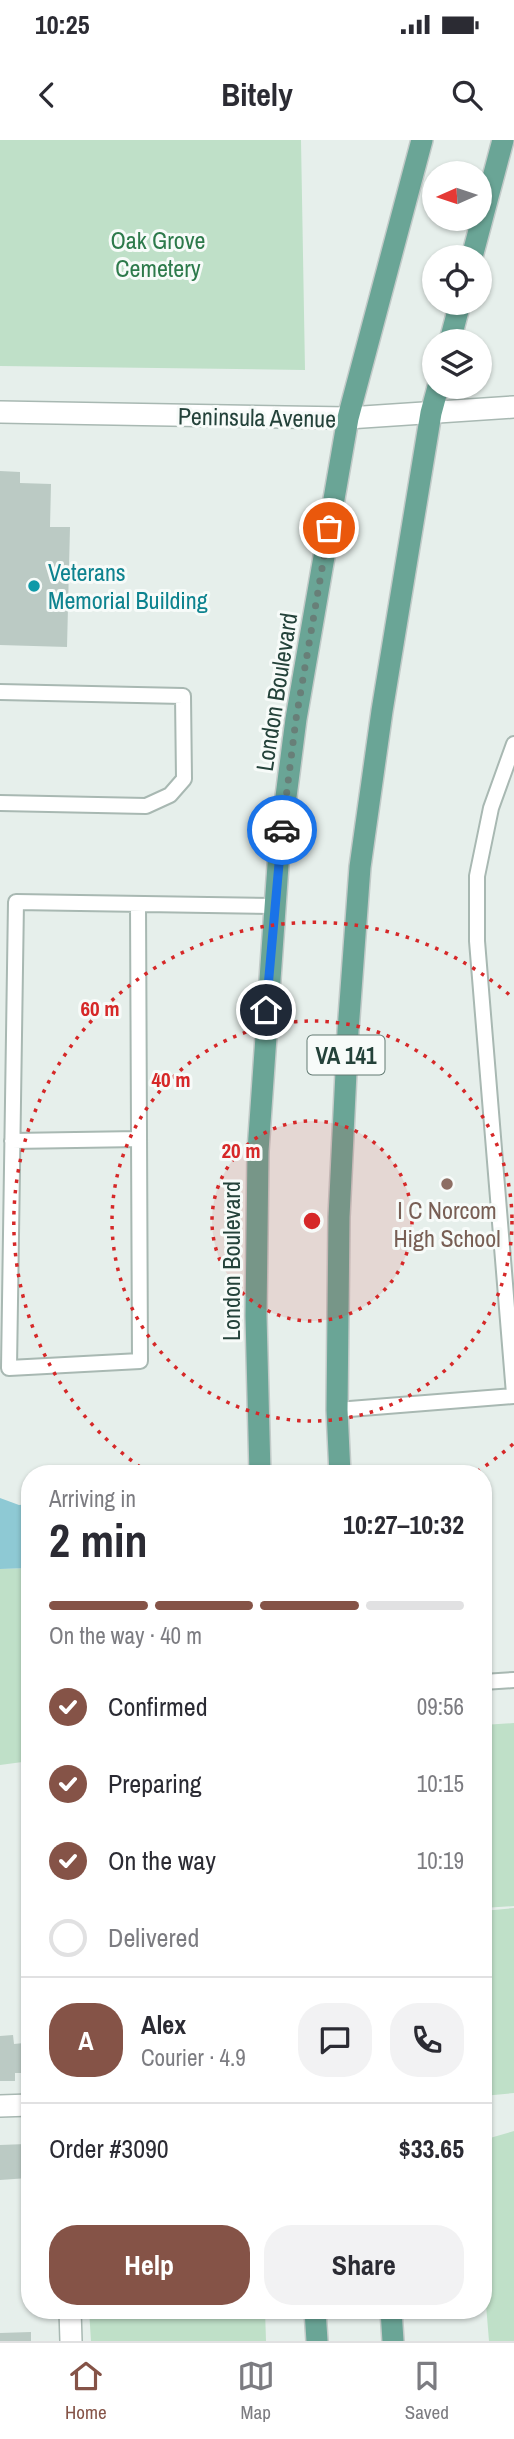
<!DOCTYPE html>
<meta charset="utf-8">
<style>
body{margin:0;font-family:"Archivo Narrow",sans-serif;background:#f2f2f3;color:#2b2b33;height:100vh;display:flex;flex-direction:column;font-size:26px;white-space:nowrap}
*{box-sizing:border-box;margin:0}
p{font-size:23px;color:#7c7c81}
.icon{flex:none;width:38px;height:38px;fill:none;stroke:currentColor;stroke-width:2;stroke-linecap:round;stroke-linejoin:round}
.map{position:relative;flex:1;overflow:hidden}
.side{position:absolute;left:21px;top:1325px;width:471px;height:854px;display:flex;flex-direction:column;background:#fff;border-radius:28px;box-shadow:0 2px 5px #0004}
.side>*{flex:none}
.needle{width:46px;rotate:267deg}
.tools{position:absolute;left:422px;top:21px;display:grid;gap:14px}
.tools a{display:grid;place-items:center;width:70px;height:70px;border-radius:50%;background:#fff;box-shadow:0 2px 5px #0004;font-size:35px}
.pin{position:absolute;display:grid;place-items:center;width:60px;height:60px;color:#fff;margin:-30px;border:4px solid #fff;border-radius:50%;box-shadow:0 2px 7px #0007}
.courier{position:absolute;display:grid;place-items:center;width:70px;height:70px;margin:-35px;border:5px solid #1a73e8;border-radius:50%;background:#fff;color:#222;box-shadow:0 2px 9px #0007}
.overview em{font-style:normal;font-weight:800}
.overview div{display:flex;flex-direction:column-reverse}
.overview{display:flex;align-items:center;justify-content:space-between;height:119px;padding:0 28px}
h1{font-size:46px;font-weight:800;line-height:52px}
.bar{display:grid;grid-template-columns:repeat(4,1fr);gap:10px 7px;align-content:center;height:84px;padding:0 28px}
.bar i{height:9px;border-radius:5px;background:#e1e1e2}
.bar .on{background:#855347}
.bar p{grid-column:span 4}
.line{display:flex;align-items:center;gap:18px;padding:0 28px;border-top:2px solid #e1e1e2}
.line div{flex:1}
.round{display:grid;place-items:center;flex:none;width:74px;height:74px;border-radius:28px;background:#f2f2f3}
ol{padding:0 28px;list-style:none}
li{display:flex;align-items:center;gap:21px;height:77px}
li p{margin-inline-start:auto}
li .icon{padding:7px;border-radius:50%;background:#855347;color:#fff;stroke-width:4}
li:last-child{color:#7c7c81}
li i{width:38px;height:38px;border:4px solid #e1e1e2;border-radius:50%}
.cta{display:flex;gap:14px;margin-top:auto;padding:14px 28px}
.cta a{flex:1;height:80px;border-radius:28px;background:#855347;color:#fff;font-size:28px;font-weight:800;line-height:80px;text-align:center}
.cta a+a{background:#f2f2f3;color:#2b2b33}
.status{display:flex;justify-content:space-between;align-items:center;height:49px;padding:0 35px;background:#fff;direction:ltr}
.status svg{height:19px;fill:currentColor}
header{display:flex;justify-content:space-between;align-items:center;height:91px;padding:0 28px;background:#fff;font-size:32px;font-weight:800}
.menu{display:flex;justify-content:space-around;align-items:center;height:98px;border-top:2px solid #e1e1e2;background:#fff;font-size:19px;color:#7c7c81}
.menu a{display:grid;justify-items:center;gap:4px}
.menu .on{color:#855347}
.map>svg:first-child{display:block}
</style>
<div class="status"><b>10:25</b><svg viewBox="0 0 49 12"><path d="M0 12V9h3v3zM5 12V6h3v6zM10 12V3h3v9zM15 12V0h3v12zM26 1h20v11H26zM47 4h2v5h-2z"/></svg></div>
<header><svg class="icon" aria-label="back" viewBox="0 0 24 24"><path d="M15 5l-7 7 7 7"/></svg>Bitely<svg class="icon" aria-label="search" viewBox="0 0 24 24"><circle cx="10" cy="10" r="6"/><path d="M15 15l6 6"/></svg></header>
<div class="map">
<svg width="514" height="2201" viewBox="0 0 514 2201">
<rect width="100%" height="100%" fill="#e6efeb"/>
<path fill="#bfe0c8" d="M0,0h301l4,230 -305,-4z
M30,1428v193l-30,4v-196z
M514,1583v183l-31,2v-183z
M514,1768v185l-31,3v-185z
M514,1991v210h-25l-6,-73v-128z
M89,2170h176l1,31h-175z"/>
<path fill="#8ec9d4" d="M0,1358l19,7 11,-1v64l-30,1z"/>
<path fill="#bbcac4" d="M0,331l20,1v11l31,1 -1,43h20l-3,120 -67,-2z
M13,1895l1,9 10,-1 1,30h-10v8h-15v-45z
M26,2004l2,34 -28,2v-35z
M31,2192v9h-31v-8z"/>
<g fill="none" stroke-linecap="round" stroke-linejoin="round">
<defs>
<path id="service" d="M0,552l183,4 1,83 -14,16 -24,11 -146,-3
M514,604l-23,64 -14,68v65l37,453
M138,764l2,457 -131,7 7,-466 259,4
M12,1001l127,-2
M337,1270l177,-14
M483,1542l31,-2"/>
<path id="minor" d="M0,272l348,6
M0,1966l30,-1
M70,2170l1,31"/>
<path id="tertiary" d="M348,278l166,-11"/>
<path id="primary" d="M472,117l31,-117
M450,201l10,-38
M260,1334l-4,-158 2,-165 21,-300 17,-132 52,-301 74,-278
M340,1334l-3,-64 2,-193 9,-186 12,-164 22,-156 49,-298 7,-26
M315,2170l2,31
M391,2170l2,31"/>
</defs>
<use href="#service" stroke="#a8b8b2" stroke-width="18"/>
<use href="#minor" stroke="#a8b8b2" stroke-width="24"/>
<use href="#tertiary" stroke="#a8b8b2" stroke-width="24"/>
<use href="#primary" stroke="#c2cac8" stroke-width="24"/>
<use href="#service" stroke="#fff" stroke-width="14"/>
<use href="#minor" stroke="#fff" stroke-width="21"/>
<use href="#tertiary" stroke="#fff" stroke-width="21"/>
<use href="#primary" stroke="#6aa596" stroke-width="21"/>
</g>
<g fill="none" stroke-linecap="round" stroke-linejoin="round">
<path stroke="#687f78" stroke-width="7" stroke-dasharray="0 12.6" d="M282,690l14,-111 33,-191"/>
<path stroke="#1a73e8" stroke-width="9" d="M266,870l16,-180"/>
</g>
<circle cx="312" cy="1081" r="100" fill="#d62828" fill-opacity=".12"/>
<g fill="none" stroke="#d62828" stroke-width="3.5" stroke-dasharray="3.5 7">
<circle cx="312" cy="1081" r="100"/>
<circle cx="312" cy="1081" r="200"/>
<path d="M513 1304A300 300 0 0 1 475 1333M149 1333A300 300 0 1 1 513 858"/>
</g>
<circle fill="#0f9aa8" stroke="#f7fbf9" stroke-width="2.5" cx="34" cy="446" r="7"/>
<circle fill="#8d6e63" stroke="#f7fbf9" stroke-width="2.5" cx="447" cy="1044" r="7"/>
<g text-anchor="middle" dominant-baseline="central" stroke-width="6" stroke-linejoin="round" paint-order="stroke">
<rect fill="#f7fbf9" stroke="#637a73" stroke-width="2" x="307.5" y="895.5" width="77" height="39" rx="5"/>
<g font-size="23" font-weight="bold" fill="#24423a">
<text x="346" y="915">VA 141</text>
</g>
<g font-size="24" fill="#2d7a4b" stroke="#f7fbf9">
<text x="158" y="100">Oak Grove<tspan x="158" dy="28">Cemetery</tspan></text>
</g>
<g font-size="24" fill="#24423a" stroke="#f7fbf9">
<text transform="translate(257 277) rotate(1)">Peninsula Avenue</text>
<text transform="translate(276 552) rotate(-81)">London Boulevard</text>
<text transform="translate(231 1121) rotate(-90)">London Boulevard</text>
</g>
<g font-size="24" fill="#0d838f" stroke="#f7fbf9" text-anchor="start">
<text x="48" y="432">Veterans<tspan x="48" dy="28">Memorial Building</tspan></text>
</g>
<g font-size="24" fill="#785e54" stroke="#f7fbf9">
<text x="447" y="1070">I C Norcom<tspan x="447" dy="28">High School</tspan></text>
</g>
</g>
<circle cx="312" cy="1081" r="10" fill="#d62828" stroke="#f7fbf9" stroke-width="3.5"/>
<g font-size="21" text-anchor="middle" font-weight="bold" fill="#d62828" stroke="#f7fbf9" stroke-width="6" stroke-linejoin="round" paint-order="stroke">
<text x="100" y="876">60 m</text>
<text x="171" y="947">40 m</text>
<text x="241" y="1018">20 m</text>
</g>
</svg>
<div class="tools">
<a><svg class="needle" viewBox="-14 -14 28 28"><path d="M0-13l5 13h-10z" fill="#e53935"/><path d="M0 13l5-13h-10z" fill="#7c7c81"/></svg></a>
<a><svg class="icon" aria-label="locate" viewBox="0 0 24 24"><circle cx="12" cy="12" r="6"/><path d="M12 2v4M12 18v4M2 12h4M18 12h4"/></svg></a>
<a><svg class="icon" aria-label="layers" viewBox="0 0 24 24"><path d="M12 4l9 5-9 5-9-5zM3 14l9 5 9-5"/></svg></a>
</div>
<div class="pin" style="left:329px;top:388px;background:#ea580c"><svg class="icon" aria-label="bag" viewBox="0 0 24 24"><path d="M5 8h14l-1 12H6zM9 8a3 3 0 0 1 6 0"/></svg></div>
<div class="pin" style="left:266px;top:870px;background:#1f2937"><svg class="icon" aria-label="home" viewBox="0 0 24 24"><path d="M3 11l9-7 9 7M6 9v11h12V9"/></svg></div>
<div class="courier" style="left:282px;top:690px"><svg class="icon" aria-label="car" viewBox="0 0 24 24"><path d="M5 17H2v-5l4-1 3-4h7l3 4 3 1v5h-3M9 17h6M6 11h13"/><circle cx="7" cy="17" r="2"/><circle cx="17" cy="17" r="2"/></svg></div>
<section class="side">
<div class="overview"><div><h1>2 min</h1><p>Arriving in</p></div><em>10:27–10:32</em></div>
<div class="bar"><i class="on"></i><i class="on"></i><i class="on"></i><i></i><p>On the way · 40 m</p></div>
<ol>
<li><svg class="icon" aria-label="check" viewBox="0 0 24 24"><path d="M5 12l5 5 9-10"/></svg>Confirmed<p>09:56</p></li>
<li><svg class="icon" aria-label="check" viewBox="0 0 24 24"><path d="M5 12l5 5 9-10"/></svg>Preparing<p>10:15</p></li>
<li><svg class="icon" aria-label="check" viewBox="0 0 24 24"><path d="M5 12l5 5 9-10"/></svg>On the way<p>10:19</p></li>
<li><i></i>Delivered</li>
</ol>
<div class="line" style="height:126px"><b class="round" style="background:#855347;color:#fff">A</b><div><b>Alex</b><p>Courier · 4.9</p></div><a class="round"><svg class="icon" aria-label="chat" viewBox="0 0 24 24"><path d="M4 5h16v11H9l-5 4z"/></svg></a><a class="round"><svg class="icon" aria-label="phone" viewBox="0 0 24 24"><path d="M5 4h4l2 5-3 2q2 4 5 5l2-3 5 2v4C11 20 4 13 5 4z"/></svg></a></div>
<div class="line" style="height:91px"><div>Order #3090</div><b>$33.65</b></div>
<div class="cta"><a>Help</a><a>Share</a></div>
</section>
</div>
<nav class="menu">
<a class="on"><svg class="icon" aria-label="home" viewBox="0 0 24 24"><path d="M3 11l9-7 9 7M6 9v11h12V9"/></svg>Home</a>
<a><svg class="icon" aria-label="map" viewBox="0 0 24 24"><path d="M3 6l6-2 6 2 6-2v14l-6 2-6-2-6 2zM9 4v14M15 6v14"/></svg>Map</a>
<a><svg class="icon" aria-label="saved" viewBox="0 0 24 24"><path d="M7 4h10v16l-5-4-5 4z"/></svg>Saved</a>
</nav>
